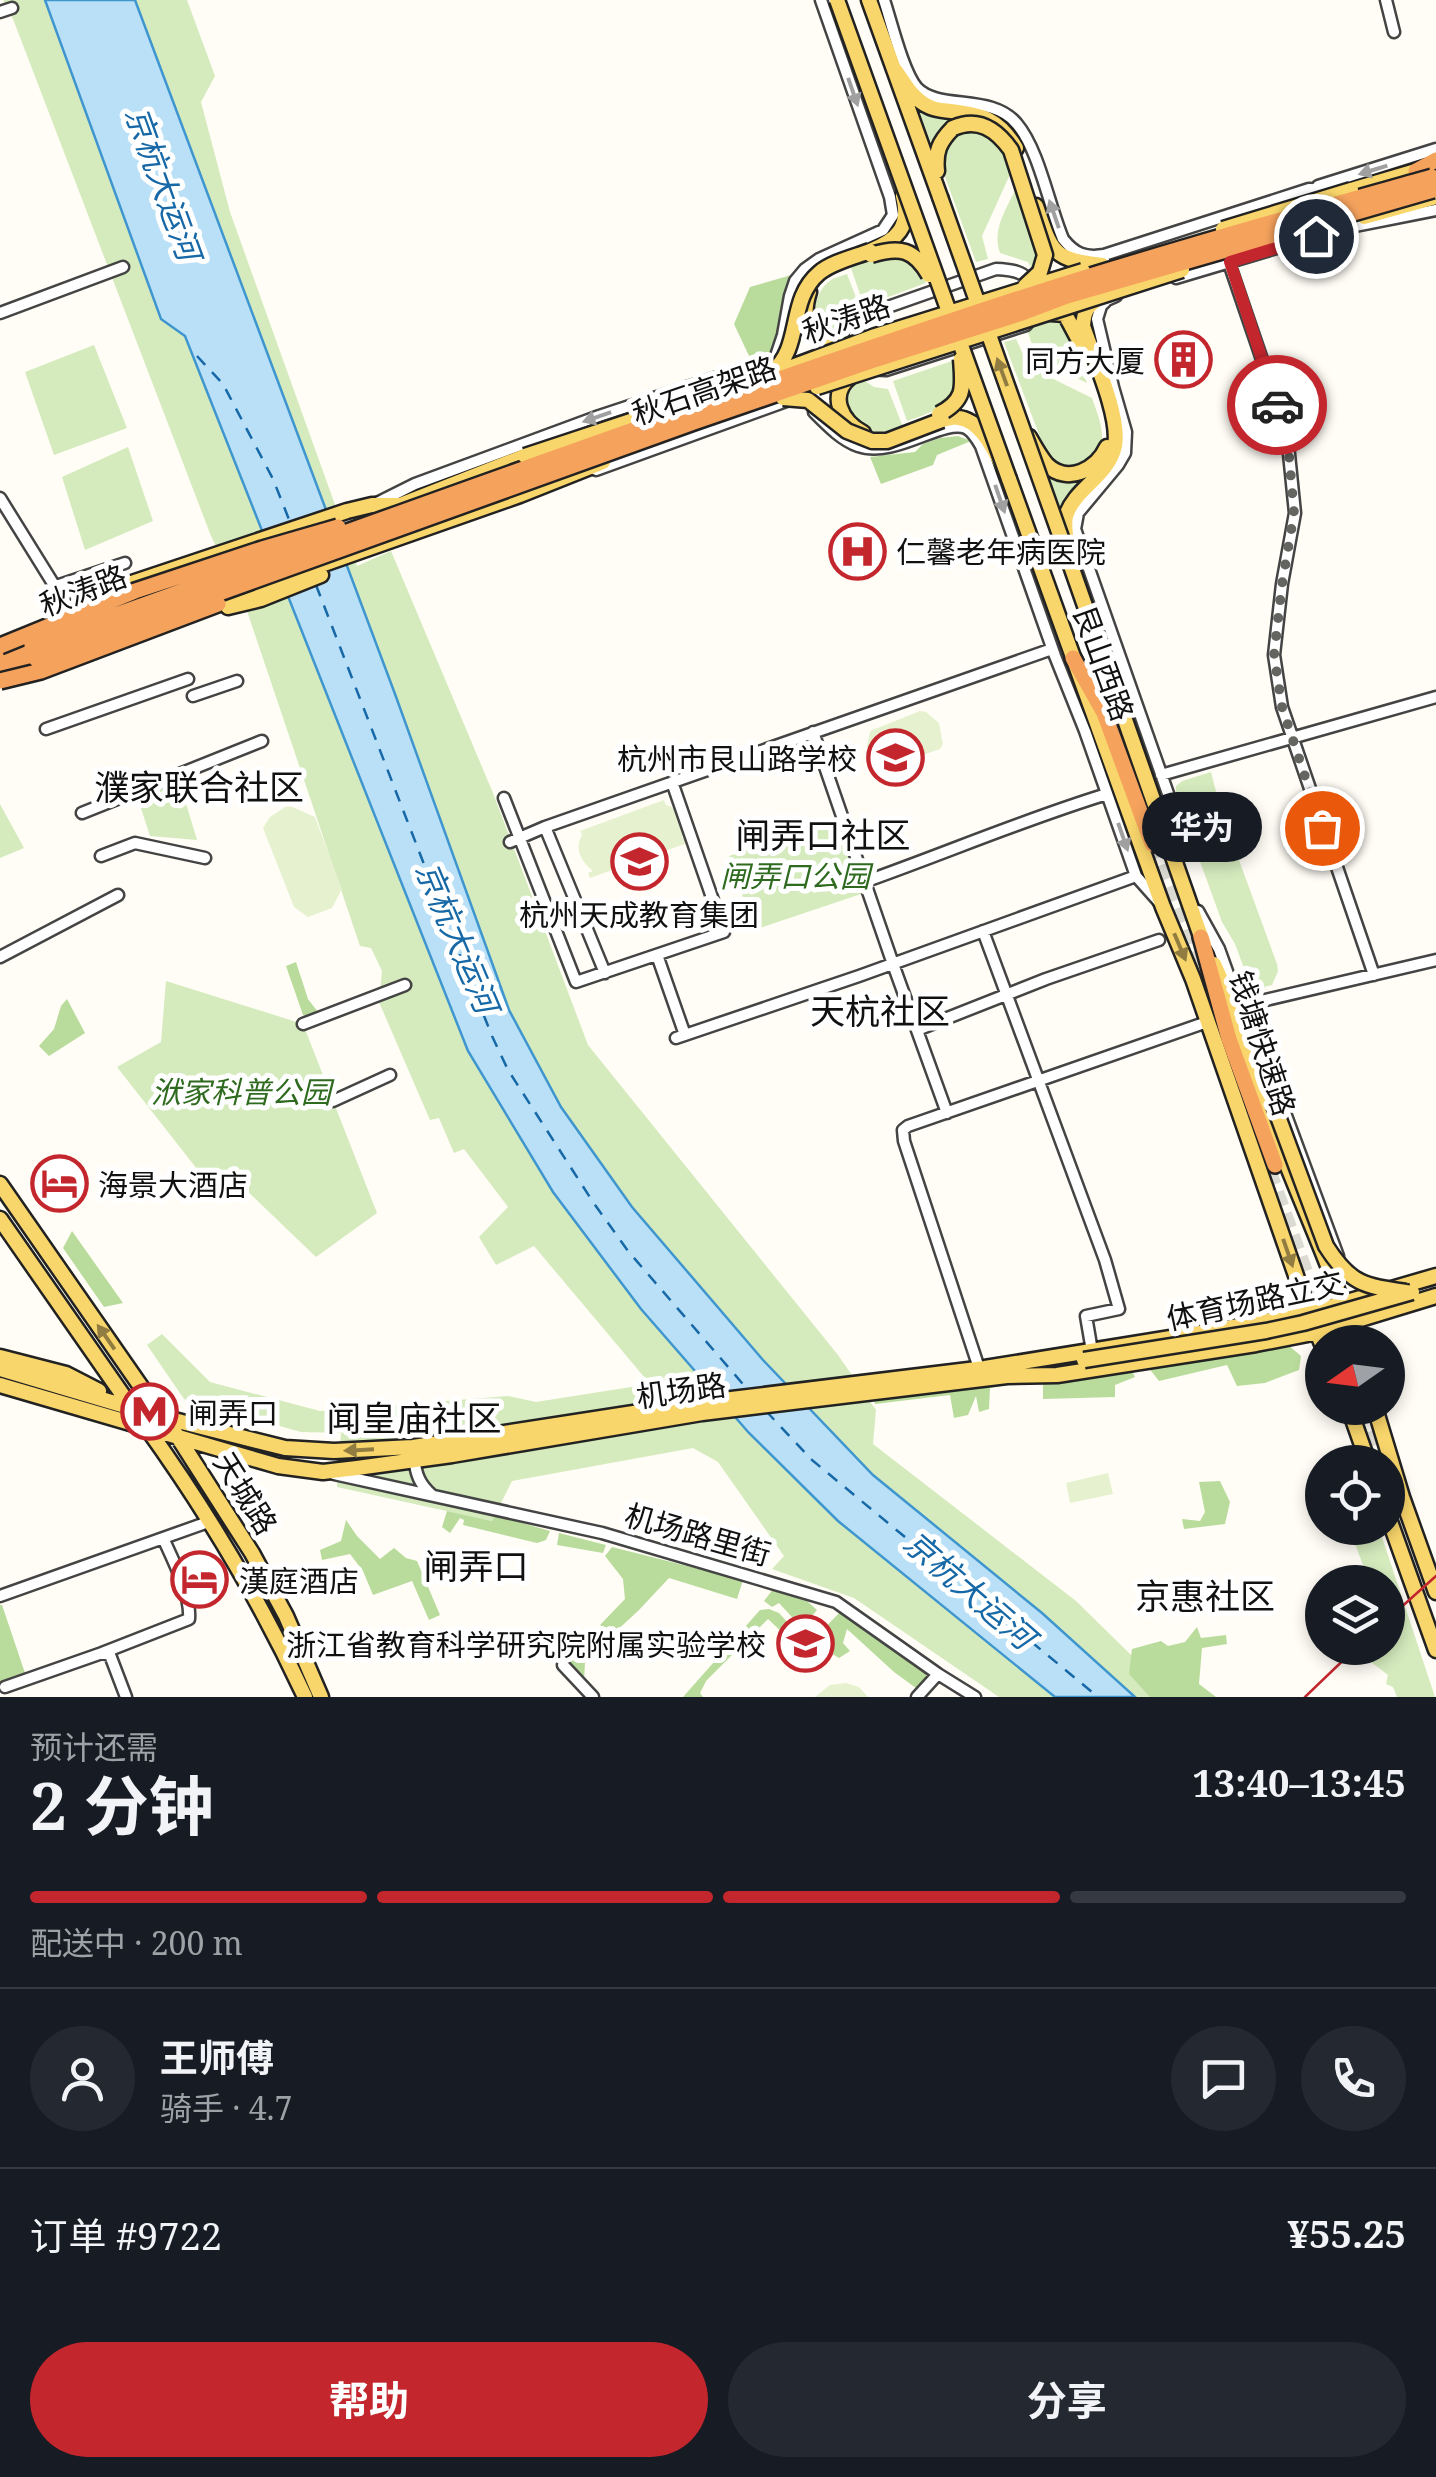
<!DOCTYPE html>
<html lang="zh">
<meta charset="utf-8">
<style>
body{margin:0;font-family:"Noto Serif","Noto Sans SC",serif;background:#242831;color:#f1f3f6;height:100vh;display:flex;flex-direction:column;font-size:38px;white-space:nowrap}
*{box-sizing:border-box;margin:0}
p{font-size:32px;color:#9ea1a6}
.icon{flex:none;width:55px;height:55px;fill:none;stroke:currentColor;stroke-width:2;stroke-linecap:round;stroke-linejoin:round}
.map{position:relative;height:1697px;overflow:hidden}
.sheet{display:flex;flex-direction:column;background:#171b24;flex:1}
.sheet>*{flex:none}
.needle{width:65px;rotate:256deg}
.tools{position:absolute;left:1305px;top:1325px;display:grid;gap:20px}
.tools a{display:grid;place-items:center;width:100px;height:100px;border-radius:50%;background:#171b24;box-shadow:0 5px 15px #0003;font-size:50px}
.pin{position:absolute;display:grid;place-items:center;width:85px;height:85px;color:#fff;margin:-42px;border:5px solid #fff;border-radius:50%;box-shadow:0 2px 10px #0007}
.courier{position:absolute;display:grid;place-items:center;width:100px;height:100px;margin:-50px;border:8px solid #c4262e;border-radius:50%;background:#fff;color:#222;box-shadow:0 2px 12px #0007}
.bubble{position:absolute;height:70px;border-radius:35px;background:#171b24;box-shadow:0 5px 15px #0003;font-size:32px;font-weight:700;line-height:70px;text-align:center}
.headline em{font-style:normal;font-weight:700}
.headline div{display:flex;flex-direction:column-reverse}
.headline{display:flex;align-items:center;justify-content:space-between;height:170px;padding:0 30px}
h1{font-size:65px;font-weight:700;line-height:75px}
.bar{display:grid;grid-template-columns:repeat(4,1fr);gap:15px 10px;align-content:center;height:120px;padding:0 30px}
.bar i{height:12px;border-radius:8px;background:#363941}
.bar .selected{background:#c4262e}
.bar p{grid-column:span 4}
.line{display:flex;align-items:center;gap:25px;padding:0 30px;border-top:2px solid #363941}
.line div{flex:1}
.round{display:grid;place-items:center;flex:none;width:105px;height:105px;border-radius:52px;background:#242831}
.action{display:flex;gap:20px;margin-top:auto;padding:20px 30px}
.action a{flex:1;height:115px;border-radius:60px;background:#c4262e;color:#fff;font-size:40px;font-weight:700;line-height:115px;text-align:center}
.action a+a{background:#242831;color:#f1f3f6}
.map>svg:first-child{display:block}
</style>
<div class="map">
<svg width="1436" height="1697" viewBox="0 0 1436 1697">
<rect width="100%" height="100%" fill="#fffdf5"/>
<path fill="#d5ebbd" d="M3,0h184l28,76 -14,26 29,110 127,354 34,-15 102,242 95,252 250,310 38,55 -3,34 203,157 98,96h-175l-145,-99 -82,-29 12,-13 -66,-94 -25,-14 -181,33 -20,40 -155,-34 4,-54 -40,-1 -117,-33 -37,-54 15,-11 48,48 110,29 188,-15 28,6 114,-18 -116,-138 -38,19 -17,-28 29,-30 -44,-58 -10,4 -15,-35 -9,2 -51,-118 3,-31 -11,-23 -11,-2 -114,-338 -35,-72 -198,-517z
M923,109l29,8 1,5 -18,22 -4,-1 -12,-31z
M971,129c26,7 31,16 41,41l-30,66 6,23 -12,3 -36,-99c1,-20 13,-28 31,-34z
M1018,185c9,25 30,60 15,86l-5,-9 -28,-9c-9,-24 8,-47 18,-68z
M877,255c29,1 36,0 49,28l-62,23 -14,-41z
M847,274l15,39 -10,11 -6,18c-7,0 -18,-2 -24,-8 -14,-14 -7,-44 9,-54 5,-3 11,-4 16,-6z
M1053,316c22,13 26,43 34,67l-47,-22 -5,-6 -7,-23 5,-9z
M1016,339l13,28 63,31c5,15 13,32 9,48 -6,26 -36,24 -53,12l-44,-116z
M94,345l33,83 -73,27 -29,-83z
M955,360c10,40 -15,50 -48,61l-14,-40z
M857,376l17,11 14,2 15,38c-6,2 -11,5 -17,6 -18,3 -42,-15 -42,-35 0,-9 7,-16 13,-22z
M128,447l25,74 -68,29 -23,-73z
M1052,473l24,7 9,-2v5l-20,24 -5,3 -11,-32z
M1211,772l10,39 56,153 1,7 -6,14 -12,3 -7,-3 -5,-6 -13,-35 -13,-22 -46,-127v-9l6,-5z
M179,780l18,60 -47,-4 -13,-40z
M0,804l24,44 -24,10z
M836,820l25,74 -107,36 -25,-74z
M166,981l137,43 74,189 -61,44 -74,-71 -27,6 -98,-125 44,-25z
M1349,1528h30l56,169h-38l-4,-10 -7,-3 2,-9 -17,-13 -12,-14h29v-66h-37l12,-17z"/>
<path fill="#b9dc9c" d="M795,274c-14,24 -14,50 -22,77l-23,7 -16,-34 16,-37z
M958,436l13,5 -34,14 -4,10 -52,19 -11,-27 45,-5 8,-8 17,-6z
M296,962l12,37 10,13 -11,5 -4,-2 -17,-49z
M67,999l18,34 -36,23 -10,-10 15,-17 7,-23z
M72,1231l51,72 -19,4 -41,-59z
M1287,1344l14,12 -2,14 -34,13 -28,3 -10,-21 -68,16 -11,-14z
M1132,1371l3,6 -20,8v12l-72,2v-15z
M1009,1380l4,4 -23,4 -1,21 -10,3 -3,-16 -8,19 -14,3 -4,-23 -75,9 -2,-7z
M1220,1481l10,21 -5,22 -41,5 -2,-10 18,2 5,-9 -6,-30z
M447,1511l45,10 3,-6 55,16 -4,9 -9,3 -74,-18 1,-5 -4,-2 -10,15 -8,-6z
M346,1520l11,16 23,23 14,-11 12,10 11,3 23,54 -11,5 -17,-39 -39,14 -10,-24 -13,-17 -28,6 -2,-10 21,-9z
M559,1533l47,12 -3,8 -46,-8z
M612,1547l131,33 -6,19 -68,-21 -30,32 -26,24 -13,-9 25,-26 -2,-20 -18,-23z
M774,1588l33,13 10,9 -15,18 -23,-25 -7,4 -8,-6z
M0,1605h2l23,68 -25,16z
M769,1609l10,4 20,22 -17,20 -5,-5 10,-13 -19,-18 -62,62 -6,12 3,4h-20l77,-87z
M841,1611l89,66 -10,14 -26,-19 -47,-43 -4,14 7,8 -11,7 -13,-8 -9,-14z
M1197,1627l4,11 25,-3 1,9 -25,4 -3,36 17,13h-66l-21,-23 3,-25 29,-8 7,5 17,-4z
M599,1634l8,7 -22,22 -1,18 -24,-25 3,-5 9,6z"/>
<path fill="#e6f2cf" d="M920,711l6,1 13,11 4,21 -3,5 -58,20 -15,-22 3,-16z
M664,800l2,5c15,3 20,19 16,33l6,-1 2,5 -100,36 -2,-5 5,-2c-12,-10 -19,-22 -11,-36l-2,-4z
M288,805l27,12 27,72 -10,19 -24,9 -14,-10 -31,-79 7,-11z
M1108,1473l5,21 -43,9 -4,-20z
M846,1683l13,4 9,10h-53l15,-12z"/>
<path fill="#b9e0f7" stroke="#3f96cf" stroke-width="2.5" d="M45,0h90l260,694 114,316 52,97 71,100 131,153 110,115 169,138 93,84h-80l-217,-176 -89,-88 -108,-124 -88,-117 -85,-141 -283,-715 -24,-17z"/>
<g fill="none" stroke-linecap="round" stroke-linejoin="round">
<path stroke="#1768a6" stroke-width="2.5" stroke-dasharray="12 10" stroke-linecap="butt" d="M197,356l26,28 50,95 17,43
M316,585l118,305 58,146 16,34 85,132 35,49 120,139
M766,1411l46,49 286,237"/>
<path stroke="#dbdad3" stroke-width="15" stroke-dasharray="15 8" stroke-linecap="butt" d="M1152,844l73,203
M1261,1149l70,193
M1318,1276l25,66
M1367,1408l13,37"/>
<defs>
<path id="minor" d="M884,0c7,21 19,72 33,88 22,23 75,5 100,36 22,26 32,82 46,115 12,15 22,19 41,16
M1386,0l8,32
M0,12l12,-4
M1318,186l118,-37
M1104,261v-6l205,-66 31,1
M1229,263l39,114 20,67 7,69 -13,71 -8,71 8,52 92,268
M996,269c34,1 37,11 41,42l-11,14 -140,45 -21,-1c-10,-19 -17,-38 0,-54z
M1176,278l164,-49 96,-19
M1116,296l-9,4 -6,6 -4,13 16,68 13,45 -1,21 -7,12 -40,48 -3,16 97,276 -6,26
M0,313l123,-46
M781,370l-5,-14 7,-21 7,-39 5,-15 10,-12 14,-10 64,-29 10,-15 -3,-18 -69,-197
M814,412c13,13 27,28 44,34 37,13 85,-28 108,-18 7,4 11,11 15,18l74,210 30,75 51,145 23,26
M596,470l196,-71
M0,498l72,116
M377,503l38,-19 184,-68 179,-59
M56,586l69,-23
M193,696l44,-15
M46,729l142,-50
M813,732l80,232 54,149
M1161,775l275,-78
M504,798l72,184 148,-50 -52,-150
M82,813l180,-72
M545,827l60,146
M510,842l35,-15 507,-178
M101,856l34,-13 70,15
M864,882c82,-29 161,-63 243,-88
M1198,911l21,38 37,103 25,50 57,154
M983,931l122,329 14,49 -33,7 6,35
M657,955l28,80
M0,957l118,-62
M1240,1006l196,-46
M303,1024l102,-39
M917,1030l129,-51 113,-39
M676,1038l183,-62 277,-100
M333,1101l57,-26
M979,1368l-75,-227 -1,-11 5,-4 299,-104
M414,1458c2,16 5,26 18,37
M334,1474l268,59 234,69 102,72 37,23
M0,1596l211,-75
M102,1653l87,-34c2,-24 -16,-59 -26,-81
M563,1665l30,32
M5,1687l97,-34 8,2 16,42
M917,1697l21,-23"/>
<path id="major" d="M869,0l71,197
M896,71c9,13 17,28 32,35 7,4 15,4 23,5 32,4 48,8 65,37
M937,171c-2,-19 2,-29 16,-43
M1351,190l75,-22
M1036,206c16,46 15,53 66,59
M1364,217l72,-20
M870,251c27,-11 41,-24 33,-55
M809,292c-10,32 2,43 31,56
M1099,298c-12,9 -15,13 -16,28 10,30 38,91 32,120 -7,31 -40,42 -49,70 -3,13 3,33 4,47l134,382
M1051,313l14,1 16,30
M850,377c-22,18 -9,44 13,56
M942,420c3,-1 13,-3 16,-2 26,2 40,42 51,61l154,428 30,72 116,334 13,31
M1029,437c5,9 11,20 18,28 21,20 50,4 60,-18
M395,507l130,-51
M210,604l310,-109 83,-33
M117,606l70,-24
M228,607l33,-8 60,-24
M74,613l34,-22 239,-80 25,-6h30
M1214,964c26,56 41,118 63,175 26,68 57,134 78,203
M0,1184l162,233
M0,1219l131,188
M0,1357l66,17 33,17
M0,1369l162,48 123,31 49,3 79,-4 285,-44 287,-35 198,-32 126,-23 127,-37
M0,1385l278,81 45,6 34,-4 95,-13 250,-42 305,-37 50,-1 199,-31 62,-12 118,-36
M1349,1408l19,54
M1375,1408l27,89 34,95
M147,1428c61,85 114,174 158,269
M176,1434l76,119 34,63 35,81
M1388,1516l48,134"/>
<path id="highway" d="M1416,171l20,-11
M0,657l32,-12
M1073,658l31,55 48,131
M0,672l36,-13
M1201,937l28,102 46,126"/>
</defs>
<use href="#minor" stroke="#444" stroke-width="15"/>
<use href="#major" stroke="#222" stroke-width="19"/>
<use href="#highway" stroke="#222" stroke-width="20"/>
<use href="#minor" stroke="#fff" stroke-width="10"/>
<use href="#major" stroke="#f9d66b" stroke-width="14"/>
<use href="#highway" stroke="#f5a25d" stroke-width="15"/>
<path stroke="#c4262e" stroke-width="2.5" d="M1388,1619l48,-43
M1305,1697l51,-49"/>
<defs>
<path id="major-bridge" d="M837,0l172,479
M953,128c25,-11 43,1 58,22l34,105 -5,17 -15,14
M940,197l130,366
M1223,229l128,-39
M871,255c29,-9 43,-6 58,20
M772,372c31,-25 15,-72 47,-99 13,-11 35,-16 51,-22
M817,387l365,-117
M783,398l25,2 39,31 25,10h15l55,-21
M939,414c27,-14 24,-27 22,-55
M525,456l248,-82 99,-37 211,-66
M1273,1103l53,143c24,38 38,40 80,46
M1084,1360l182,-29 37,-8 109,-31"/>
<path id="highway-bridge" d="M32,645c326,-116 650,-236 979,-344 139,-45 280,-84 421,-124
M0,646l135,-55 127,-42 76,-22
M36,659l658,-237 183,-63 145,-46 45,-17 366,-106
M0,681l41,-10 177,-67"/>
</defs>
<use href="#major-bridge" stroke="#222" stroke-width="19" stroke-linecap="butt"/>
<use href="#highway-bridge" stroke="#222" stroke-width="20" stroke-linecap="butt"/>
<use href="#major-bridge" stroke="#f9d66b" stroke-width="14"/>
<use href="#highway-bridge" stroke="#f5a25d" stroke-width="15"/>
</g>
<defs><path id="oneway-solid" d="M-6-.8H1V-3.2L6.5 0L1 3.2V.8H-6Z" transform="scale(2.5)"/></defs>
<g fill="#a0a0a0">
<use href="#oneway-solid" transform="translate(853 92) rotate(71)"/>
<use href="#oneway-solid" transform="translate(1373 170) rotate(163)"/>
<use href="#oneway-solid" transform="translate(1054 214) rotate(-109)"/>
<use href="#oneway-solid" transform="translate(597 417) rotate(161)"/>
<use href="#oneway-solid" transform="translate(1000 499) rotate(71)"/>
<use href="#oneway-solid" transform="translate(1123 837) rotate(71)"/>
</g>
<g fill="#917d42">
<use href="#oneway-solid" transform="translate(1002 372) rotate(-110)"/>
<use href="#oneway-solid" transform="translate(1180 947) rotate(67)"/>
<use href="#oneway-solid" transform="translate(1288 1253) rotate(71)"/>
<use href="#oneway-solid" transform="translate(106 1337) rotate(-125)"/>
<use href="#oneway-solid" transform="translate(359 1450) rotate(177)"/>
</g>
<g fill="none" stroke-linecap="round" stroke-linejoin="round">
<path stroke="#646461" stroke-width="10" stroke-dasharray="0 18" d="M1277,405l11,39 6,69 -12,71 -8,71 8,52 40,121"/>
<path stroke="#c4262e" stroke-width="12" d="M1277,405l-47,-143 86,-26"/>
</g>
<defs>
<symbol id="building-ring" viewBox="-11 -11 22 22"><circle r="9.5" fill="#fff" stroke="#c4262e" stroke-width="1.5"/><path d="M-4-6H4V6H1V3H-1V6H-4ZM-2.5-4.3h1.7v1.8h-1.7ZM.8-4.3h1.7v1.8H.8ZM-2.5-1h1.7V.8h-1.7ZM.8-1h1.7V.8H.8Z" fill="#c4262e"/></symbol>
<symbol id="hospital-ring" viewBox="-11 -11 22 22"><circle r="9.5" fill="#fff" stroke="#c4262e" stroke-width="1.5"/><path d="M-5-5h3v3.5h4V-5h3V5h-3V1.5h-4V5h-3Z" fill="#c4262e"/></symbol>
<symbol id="school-ring" viewBox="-11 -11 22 22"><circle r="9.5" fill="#fff" stroke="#c4262e" stroke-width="1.5"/><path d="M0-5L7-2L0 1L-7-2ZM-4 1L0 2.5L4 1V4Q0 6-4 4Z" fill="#c4262e"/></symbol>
<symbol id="hotel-ring" viewBox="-11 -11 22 22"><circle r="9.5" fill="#fff" stroke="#c4262e" stroke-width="1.5"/><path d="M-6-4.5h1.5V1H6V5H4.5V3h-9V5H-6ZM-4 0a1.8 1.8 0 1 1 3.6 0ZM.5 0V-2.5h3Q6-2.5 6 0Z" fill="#c4262e"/></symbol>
<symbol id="metro-ring" viewBox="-11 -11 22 22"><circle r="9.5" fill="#fff" stroke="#c4262e" stroke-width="1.5"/><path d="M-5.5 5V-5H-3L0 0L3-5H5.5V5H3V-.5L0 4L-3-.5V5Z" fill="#c4262e"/></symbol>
</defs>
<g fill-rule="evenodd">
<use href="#building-ring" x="1152" y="328" width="63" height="63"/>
<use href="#hospital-ring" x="826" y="520" width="63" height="63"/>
<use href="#school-ring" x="864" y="726" width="63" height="63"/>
<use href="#school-ring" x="608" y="830" width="63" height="63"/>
<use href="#hotel-ring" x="28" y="1152" width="63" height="63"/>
<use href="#metro-ring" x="118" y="1380" width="63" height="63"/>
<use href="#hotel-ring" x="168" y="1548" width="63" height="63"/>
<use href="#school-ring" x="774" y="1612" width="63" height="63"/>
</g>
<g text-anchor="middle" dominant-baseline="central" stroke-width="10" stroke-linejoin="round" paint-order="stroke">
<g font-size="30" fill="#111" stroke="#fff">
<text transform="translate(846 318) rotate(-19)">秋涛路</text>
<text transform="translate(704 390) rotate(-19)">秋石高架路</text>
<text transform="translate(83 590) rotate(-21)">秋涛路</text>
<text transform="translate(1104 663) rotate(70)">艮山西路</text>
<text transform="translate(1263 1043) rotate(72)">钱塘快速路</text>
<text transform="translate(1255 1300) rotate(-12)">体育场路立交</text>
<text transform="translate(681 1390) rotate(-8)">机场路</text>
<text transform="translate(246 1493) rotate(58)">天城路</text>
<text transform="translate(698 1534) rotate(16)">机场路里街</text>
</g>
<g font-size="30" fill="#111" stroke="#fff" text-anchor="start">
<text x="1145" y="360" text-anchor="end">同方大厦</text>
<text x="896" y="551">仁馨老年病医院</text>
<text x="857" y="758" text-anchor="end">杭州市艮山路学校</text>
<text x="639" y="914" text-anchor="middle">杭州天成教育集团</text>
<text x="98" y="1184">海景大酒店</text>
<text x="188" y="1412">闸弄口</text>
<text x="239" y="1580">漢庭酒店</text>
<text x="766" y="1644" text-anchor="end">浙江省教育科学研究院附属实验学校</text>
</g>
<g font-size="30" font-style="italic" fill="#2f6b1f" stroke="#fff">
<text x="795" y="875">闸弄口公园</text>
<text x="241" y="1091">洑家科普公园</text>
</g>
<g font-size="32" font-style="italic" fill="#1768a6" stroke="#fff">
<text transform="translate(164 183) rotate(70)">京杭大运河</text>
<text transform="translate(458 937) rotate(67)">京杭大运河</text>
<text transform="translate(970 1589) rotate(41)">京杭大运河</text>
</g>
<g font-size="35" fill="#111" stroke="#fff">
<text x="199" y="786">濮家联合社区</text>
<text x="823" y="834">闸弄口社区</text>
<text x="880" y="1010">天杭社区</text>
<text x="414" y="1417">闻皇庙社区</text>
<text x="476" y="1565">闸弄口</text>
<text x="1205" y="1595">京惠社区</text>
</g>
</g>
</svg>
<div class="tools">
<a><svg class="needle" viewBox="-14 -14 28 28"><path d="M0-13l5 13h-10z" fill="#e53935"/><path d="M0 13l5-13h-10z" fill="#9ea1a6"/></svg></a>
<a><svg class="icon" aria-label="locate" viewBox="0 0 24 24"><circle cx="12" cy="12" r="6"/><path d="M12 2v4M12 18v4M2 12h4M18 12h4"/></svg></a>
<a><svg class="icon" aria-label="layers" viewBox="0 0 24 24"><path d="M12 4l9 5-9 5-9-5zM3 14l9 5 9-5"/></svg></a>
</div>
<div class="pin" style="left:1322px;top:828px;background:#ea580c"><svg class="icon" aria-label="bag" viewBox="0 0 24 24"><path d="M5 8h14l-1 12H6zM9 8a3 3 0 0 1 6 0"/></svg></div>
<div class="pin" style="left:1316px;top:236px;background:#1f2937"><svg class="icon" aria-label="home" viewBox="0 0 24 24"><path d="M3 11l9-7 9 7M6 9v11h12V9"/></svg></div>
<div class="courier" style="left:1277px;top:405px"><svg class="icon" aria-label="car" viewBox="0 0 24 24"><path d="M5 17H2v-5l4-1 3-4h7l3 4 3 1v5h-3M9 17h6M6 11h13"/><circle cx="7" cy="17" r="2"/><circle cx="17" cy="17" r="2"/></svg></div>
<div class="bubble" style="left:1142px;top:792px;width:120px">华为</div>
</div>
<section class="sheet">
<div class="headline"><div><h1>2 分钟</h1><p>预计还需</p></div><em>13:40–13:45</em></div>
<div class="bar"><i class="selected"></i><i class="selected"></i><i class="selected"></i><i></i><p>配送中 · 200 m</p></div>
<div class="line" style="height:180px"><a class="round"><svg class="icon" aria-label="person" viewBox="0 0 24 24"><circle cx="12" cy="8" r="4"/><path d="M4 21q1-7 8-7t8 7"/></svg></a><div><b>王师傅</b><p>骑手 · 4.7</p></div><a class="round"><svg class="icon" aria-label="chat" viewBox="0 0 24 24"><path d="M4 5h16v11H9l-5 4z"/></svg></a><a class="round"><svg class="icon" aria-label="phone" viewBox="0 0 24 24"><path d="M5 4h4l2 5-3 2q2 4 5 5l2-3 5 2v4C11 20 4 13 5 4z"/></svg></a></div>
<div class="line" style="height:130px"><div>订单 #9722</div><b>¥55.25</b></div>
<div class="action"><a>帮助</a><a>分享</a></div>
</section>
